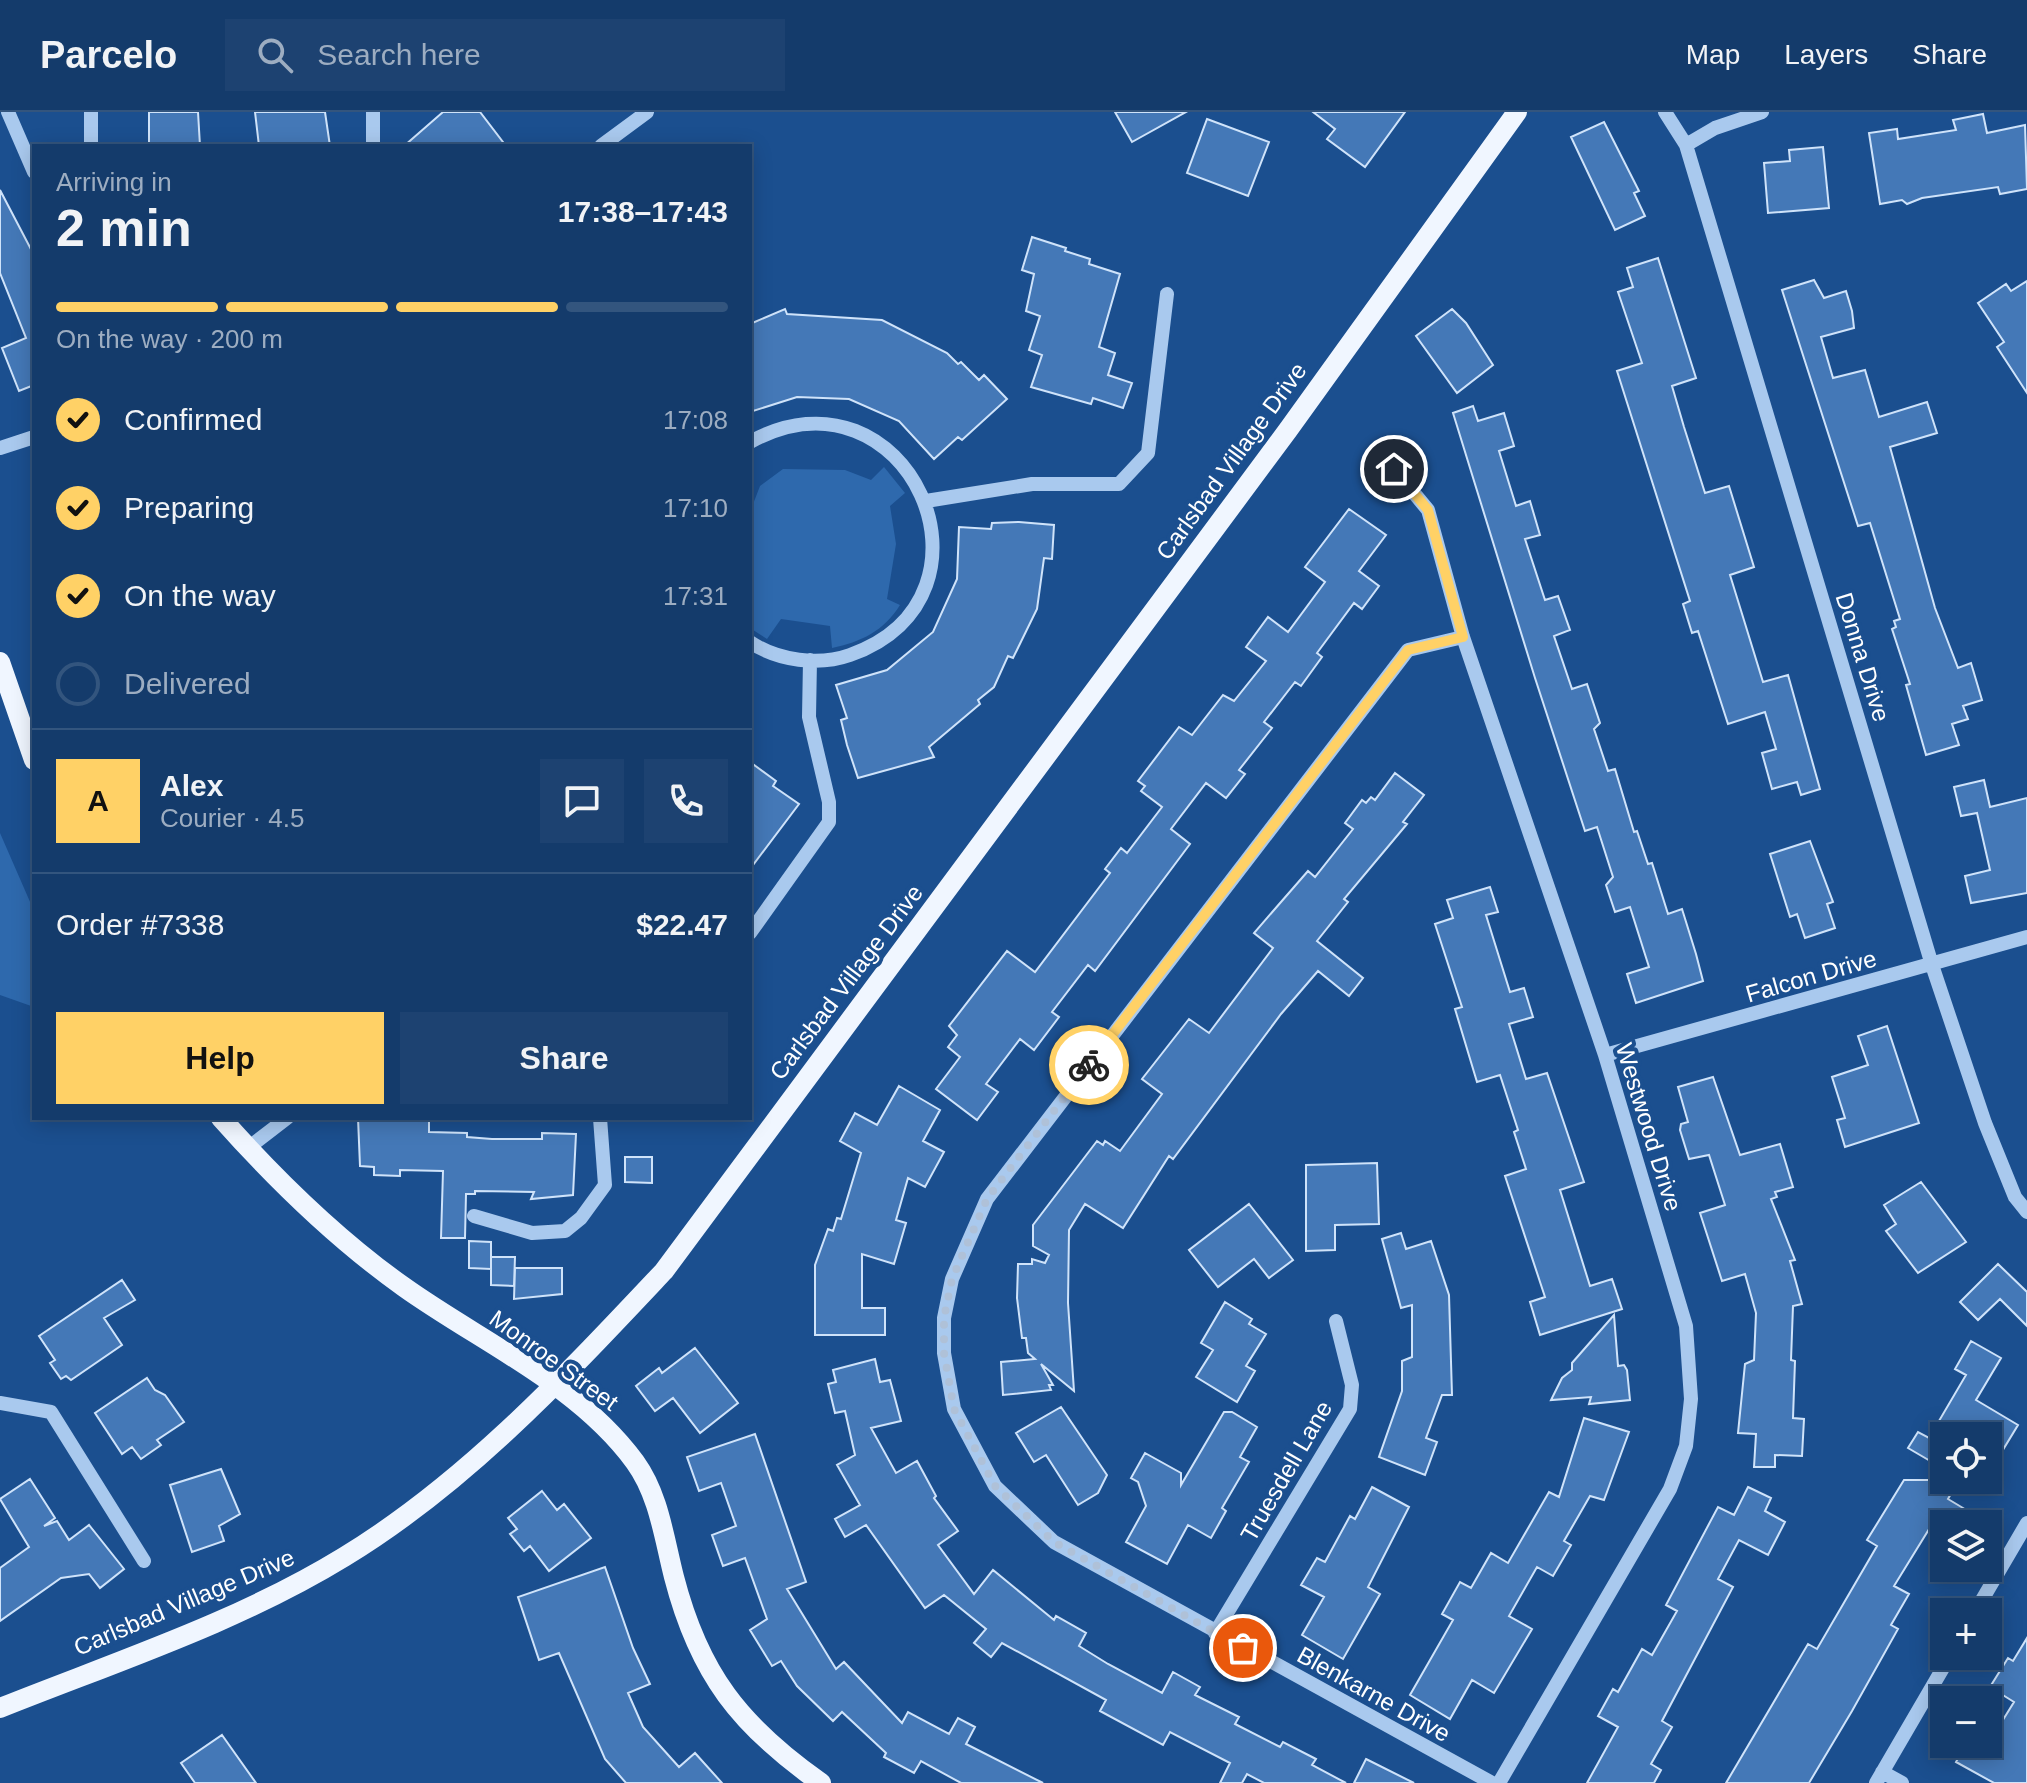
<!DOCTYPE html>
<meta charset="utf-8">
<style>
body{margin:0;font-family:Helvetica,sans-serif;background:#1d4271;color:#f1f3f6;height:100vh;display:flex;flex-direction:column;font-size:30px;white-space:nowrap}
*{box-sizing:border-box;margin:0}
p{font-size:26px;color:#9dadc1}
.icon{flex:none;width:44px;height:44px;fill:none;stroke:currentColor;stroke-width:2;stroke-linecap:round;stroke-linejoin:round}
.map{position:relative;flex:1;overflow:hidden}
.drawer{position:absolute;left:32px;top:32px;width:720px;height:976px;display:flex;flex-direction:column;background:#143b6b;border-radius:0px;box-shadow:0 4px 20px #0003,0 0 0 2px #33557e}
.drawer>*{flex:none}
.buttons{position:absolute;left:1930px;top:1310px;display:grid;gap:16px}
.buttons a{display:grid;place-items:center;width:72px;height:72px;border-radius:0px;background:#143b6b;box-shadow:0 4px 20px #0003,0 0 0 2px #33557e;font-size:40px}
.pin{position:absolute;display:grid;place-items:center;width:68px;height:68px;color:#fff;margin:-34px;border:4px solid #fff;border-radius:50%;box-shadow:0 2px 8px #0007}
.courier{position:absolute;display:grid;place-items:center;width:80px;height:80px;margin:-40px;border:6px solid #ffd166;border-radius:50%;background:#fff;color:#222;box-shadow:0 2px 10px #0007}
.head em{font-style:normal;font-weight:700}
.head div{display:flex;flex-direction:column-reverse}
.head{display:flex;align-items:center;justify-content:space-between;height:136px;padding:0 24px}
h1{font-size:52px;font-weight:700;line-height:60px}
.bar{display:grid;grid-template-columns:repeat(4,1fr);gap:12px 8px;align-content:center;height:96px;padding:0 24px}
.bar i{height:10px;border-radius:6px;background:#33557e}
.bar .current{background:#ffd166}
.bar p{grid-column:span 4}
.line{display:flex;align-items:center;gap:20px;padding:0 24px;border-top:2px solid #33557e}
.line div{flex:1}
.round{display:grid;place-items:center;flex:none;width:84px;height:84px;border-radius:0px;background:#1d4271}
ol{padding:0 24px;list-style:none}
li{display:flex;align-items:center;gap:24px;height:88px}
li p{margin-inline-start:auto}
li .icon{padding:8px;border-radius:50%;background:#ffd166;color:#111;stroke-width:4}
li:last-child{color:#9dadc1}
li i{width:44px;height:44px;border:4px solid #33557e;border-radius:50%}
.cta{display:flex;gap:16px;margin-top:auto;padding:16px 24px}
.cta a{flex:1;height:92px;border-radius:0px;background:#ffd166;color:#111;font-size:32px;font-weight:700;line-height:92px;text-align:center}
.cta a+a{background:#1d4271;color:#f1f3f6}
header{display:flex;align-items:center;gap:48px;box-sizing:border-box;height:112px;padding:0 40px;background:#143b6b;border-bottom:2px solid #33557e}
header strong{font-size:38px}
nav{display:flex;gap:44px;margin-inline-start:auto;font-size:28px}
.search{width:560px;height:72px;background:#1d4271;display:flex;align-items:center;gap:20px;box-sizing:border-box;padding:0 28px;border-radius:0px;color:#9dadc1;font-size:30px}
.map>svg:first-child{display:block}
</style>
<header>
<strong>Parcelo</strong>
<div class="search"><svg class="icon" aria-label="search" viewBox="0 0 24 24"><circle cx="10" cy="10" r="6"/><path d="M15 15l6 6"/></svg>Search here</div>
<nav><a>Map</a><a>Layers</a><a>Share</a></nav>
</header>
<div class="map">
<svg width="2027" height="1671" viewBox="0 0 2027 1671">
<rect width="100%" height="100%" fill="#1b4f8f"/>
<path fill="#2e69ad" d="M884,355l21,26 -15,13 6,38 -9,55 13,6c-16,26 -39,37 -68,43l-2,-22 -49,-7 -14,20 -17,-11v-116l10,-26 23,-17 62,1 26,10z
M0,721l34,78v96l-34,-12z"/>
<path fill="#4478b7" stroke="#cfe3fa" stroke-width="2" d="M149,0h49l2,34h-51z
M255,0h70l5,34h-71z
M443,0h37l26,34h-102z
M1115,0h71l-54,30z
M1313,0h92l-40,55 -38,-28 8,-10z
M1983,2l4,19 38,-8 2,64 -27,5 -2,-7 -76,11 -15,6 -5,-4 -22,4 -11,-71 28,-4 1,10 58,-9 -3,-10z
M1207,7l62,23 -21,54 -61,-23z
M1604,10l35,69 -5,2 11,23 -30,14 -44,-93z
M1823,35l6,61 -61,5 -4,-50 26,-2 -1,-11z
M0,78l34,65v130l-15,6 -17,-43 24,-10 -26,-65z
M1032,125l34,11 -1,3 25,8 -1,5 31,10 -21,73 16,6 -7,22 24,8 -9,25 -30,-10 -2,6 -60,-17 11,-32 -13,-5 11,-34 -14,-5 8,-37 -12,-4z
M1658,146l38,120 -24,8 12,41 21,66 24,-7 25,81 -24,8 13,42 20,65 25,-7 32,114 -19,6 -4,-13 -25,7 -10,-36 14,-4 -11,-37 -37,12 -30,-93 -6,2 -9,-29 7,-3 -73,-230 25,-8 -24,-71 15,-5 -6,-19z
M1814,168l10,18 22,-7 6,20 2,17 -33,9 12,41 32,-8 14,47 48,-15 10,31 -47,14 45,161 23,60 13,-5 11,37 -19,6 5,13 -16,5 7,21 -33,10 -20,-70 4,-1 -18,-55 4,-2 -2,-6 6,-2 -30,-96 -12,3 -76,-236z
M2027,169v112l-30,-46 7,-5 -26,-39 28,-19 5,7z
M785,197l2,5 95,6 65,33 11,11 3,-2 18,18 5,-5 23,24 -45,41 -4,-3 -24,22 -35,-38 -50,-22 -52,-2 -47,15v-88z
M1452,197l14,14 27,42 -36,28 -41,-57z
M1473,294l5,15 26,-8 10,33 -15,5 17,55 14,-5 10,34 -15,4 20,61 13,-4 12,34 -16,6 18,53 15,-5 13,39 -6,6 14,42 7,-2 19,63 3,-1 11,33 4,-1 16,51 14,-5 14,45 7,27 -67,22 -9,-29 22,-7 -19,-60 -15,5 -9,-27 7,-8 -16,-50 -12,4 -50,-153 -82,-265z
M1349,397l37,26 -27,36 20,15 -17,23 -8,-6 -37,50 5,4 -21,29 -6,-4 -31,40 8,6 -33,42 6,4 -19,24 -20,-15 -35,46 19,15 -95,127 -7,-6 -36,47 7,5 -25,33 -14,-11 -34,45 12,8 -21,28 -41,-31 24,-32 -12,-10 9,-12 -8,-9 58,-75 28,21 75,-99 -5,-4 16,-21 6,5 35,-46 -21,-16 4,-5 -7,-5 41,-54 13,8 31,-40 11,6 32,-40 -20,-14 22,-30 20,15 37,-50 -20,-15z
M1019,410l35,3 -2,34 -8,-1 -7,51 -24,49 -5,-2 -14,31 -16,13 2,4 -51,43 5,10 -76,21 -11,-33 -6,-25 6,-2 -11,-33 51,-15 46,-38 24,-53 2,-52 32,2 1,-6z
M750,650l26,19 -3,5 26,18 -49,65z
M1395,661l29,22 -21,27 4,2 -63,75 4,3 -31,39 46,37 -14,18 -31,-25 -37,43 -108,145 -4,-3 -46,72 -38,-24 -16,26 -1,73 6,88 -33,-27 12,21h-4l2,5 -48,5 -2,-33 34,-3 -7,-6 -2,-15h-4l-5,-40 1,-34h14v-5l13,4 4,-8 -16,-9v-21l64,-84 6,4 2,-4 15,10 42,-57 -20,-15 47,-60 20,14 64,-85 -19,-15 54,-62 7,6 38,-48 -8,-6 17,-23 4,3 5,-6 4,3z
M1984,668l6,27 37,-9v95l-56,10 -6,-27 25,-6 -13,-57 -16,3 -7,-29z
M1810,729l23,61 -6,2 8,24 -30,10 -8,-24 -7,3 -20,-63z
M1490,775l8,25 -12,3 24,77 14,-4 9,29 -24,7 17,55 21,-6 37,109 -24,8 30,96 22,-7 10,30 -82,26 -10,-33 15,-5 -40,-121 21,-7 -12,-37 4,-2 -18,-55 -23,7 -22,-73 7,-2 -27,-83 18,-6 -6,-18z
M1887,914l32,97 -74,24 -8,-27 8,-2 -13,-41 36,-12 -10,-29z
M1713,965l27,78 40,-11 13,43 -18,5 2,5 -6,2 24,61 -5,1 12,43 -9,2 -2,54 4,1 -2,57 11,1 -2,37 -27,-1v12h-21l2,-33 -18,-1 7,-69 9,-4 2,-47 -11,-39 -23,7 -22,-68 25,-8 -16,-50 -20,4 -9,-29 1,-6 7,-2 -10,-35z
M899,974l41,24 -17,31 21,11 -19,35 -17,-9 -12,42 10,3 -12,41 -32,-10v54h23v27h-70v-70l13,-36 5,2 4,-13 4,1 20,-66 -21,-12 15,-28 22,12z
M358,1006h71v14l38,1v4l25,2h50v-6l34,1 -3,61 -42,4 3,-7 -59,-1v3h-9l-1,44h-24l2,-67 -43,-1v6l-26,-1v-8l-14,-1z
M625,1045h27v26l-27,-1z
M1377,1051l2,61 -44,1v25l-29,1v-86z
M1921,1070l45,60 -48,31 -32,-42 10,-7 -12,-19z
M1249,1092l44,56 -24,18 -15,-19 -36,28 -29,-37z
M1401,1121l5,16 25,-8 18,54 3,100h-10l-16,43 11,4 -12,33 -46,-18 23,-66v-30l10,-4v-52l-11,3 -19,-69z
M469,1129l22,1v27l-22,-1z
M491,1145h24l-1,29 -23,-1z
M1998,1152l29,28v34l-27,-27 -22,21 -18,-18z
M515,1156h47v26l-48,5z
M122,1168l13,20 -31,18 18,27 -51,35 -5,-4 -5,3 -11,-16 5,-3 -16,-24z
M1225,1190l27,17 -3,5 17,10 -20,32 9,5 -18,31 -41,-25 17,-27 -12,-7z
M1614,1203l4,51 6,-1 3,5 3,30 -41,4 2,-7 -40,3 11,-22 10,-8v-7z
M1971,1229l30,17 -25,42 42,25 -17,28 -13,-8v-9h-44v33l-36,-21 10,-16 11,6 37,-63 -11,-6z
M695,1236l43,55 -38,30 -27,-35 -18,13 -19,-25 23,-18 3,5z
M875,1247l5,23 10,-2 11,41 -30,7 25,45 21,-12 19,35 -2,2 24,33 -20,14 36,49 19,-24 61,50 2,-4 30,17 -7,13 29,18 54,29 11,-21 27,15 -5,8 44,22 -4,7 45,23 3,-5 33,17 -4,6 34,18h-82l-17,-9 -5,9h-22l10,-20 -60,-31 -7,13 -63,-34 6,-11 -104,-57 -11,14 -17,-14 12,-14 -42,-34 -19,13 -59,-83 -21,12 -10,-18 25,-14 -23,-40 18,-10 -10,-44 -10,2 -7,-29 8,-2 -3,-12z
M147,1266l8,12 10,5 19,27 -27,18 4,5 -20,14 -9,-12 -10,7 -27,-41z
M1061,1295l46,68 -9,18 -20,12 -32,-50 -12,7 -18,-29z
M1224,1300h8l25,15 -17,30 9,5 -27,46 4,3 -15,27 -23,-13 -21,39 -41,-22 20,-36 -8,-24 -7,-4 14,-25 36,20v12z
M1584,1306l45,14 -25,68 -14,-4 -26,45 7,4 -18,31 -16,-9 -28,49 23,13 -38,64 -22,-13 -22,39 -40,-24 43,-75 -11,-6 18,-32 11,6 20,-35 17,10 41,-71 10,5z
M755,1322l51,148 -19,7 49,80 8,-7 58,61 6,-11 41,22 9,-16 17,9 -9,17 77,39h-82l-40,-22 -7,12 -30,-16 2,-4 -44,-41 -9,9 -36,-35 -16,-25 -9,5 -22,-36 17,-11 -22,-61 -22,8 -11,-31 24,-9 -15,-43 -22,8 -12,-34z
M221,1357l19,45 -21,12 5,15 -32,11 -22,-67z
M30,1367l25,39 -11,8 13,-5 12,19 20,-15 35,44 -24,19 -11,-14 -28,4 -61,43v-53l29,-21 -29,-48z
M1904,1368h55l-11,19 20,12 -8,13h-16v10l-13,-8 -37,60 15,8 -18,31 7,4 -46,82 -43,72h-83l82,-139 9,5 60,-103 -10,-6z
M1372,1375l37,20 -41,80 12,7 -37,65 -41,-24 22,-38 -23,-12 16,-27 8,4 25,-46 5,3z
M1748,1375l23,11 -6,13 20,11 -17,33 -29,-15 -21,39 15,8 -71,134 10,6 -21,37 10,6 -7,13h-67l31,-56 -20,-11 15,-27 5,3 24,-43 10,6 25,-44 -11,-6 52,-98 16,8z
M542,1379l15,19 7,-6 27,34 -42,33 -19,-25 -6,5 -14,-17 7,-5 -9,-11z
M605,1455l28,81 17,36 -22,9 15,34 36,40 16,-14 27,30h-96l-21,-24 -46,-106 -20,7 -21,-63z
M2027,1526v145h-33l-38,-21 10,-18h22l26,-42 -24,-15 18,-29 5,3z
M222,1623l34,48h-61l-14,-20z
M1366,1647l48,24h-60z"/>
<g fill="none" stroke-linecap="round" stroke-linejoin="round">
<path stroke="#a9c9ee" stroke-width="14" d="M8,0l26,60
M91,0v34
M1665,0l21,33 246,820 53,158 30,74 12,15
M1686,33l29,-17 47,-16
M373,34v-34
M601,34l46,-34
M750,330c157,-86 265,155 100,213 -31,11 -72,6 -100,-13
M0,336l34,-11
M1394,357l34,41 35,127 142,418 81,271 5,73 -5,47 -16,43 -171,294
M926,389l106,-17h87l29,-31 19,-159
M1463,525l-55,13 -421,549 -35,80 -8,39v35l10,56 41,77 59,56 438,241
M750,821l79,-111v-20l-20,-85 1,-57
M1605,943l422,-118
M248,1036l39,-30
M474,1104l58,17 33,-2 16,-13 24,-33 -5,-67
M0,1291l51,9 93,149
M1975,1500l52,-89
M1215,1521l135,-224 2,-24 -16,-64
M1882,1660l20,11
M1876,1671l74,-127"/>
<path stroke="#f0f6ff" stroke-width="20" d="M0,550l34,98
M221,1006c56,63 114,120 183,169 77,55 174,97 231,175 24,33 29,76 39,115 25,97 66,149 147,206
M0,1596c115,-46 238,-86 344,-151 122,-74 222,-182 320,-286l624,-841 229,-318"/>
</g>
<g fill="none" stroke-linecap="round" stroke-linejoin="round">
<path stroke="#afc1d8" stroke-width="8" stroke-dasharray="0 14.4" d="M1089,953l-102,134 -35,80 -8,39v35l10,56 41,77 59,56 189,106"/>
<path stroke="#ffd166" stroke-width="10" d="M1089,953l319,-415 55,-13 -35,-127 -34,-41"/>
</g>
<g text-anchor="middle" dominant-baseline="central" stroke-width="8" stroke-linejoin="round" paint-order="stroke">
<g font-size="24" fill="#fff" stroke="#1b4f8f">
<text transform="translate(1231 349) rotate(-54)">Carlsbad Village Drive</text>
<text transform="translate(1863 545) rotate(73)">Donna Drive</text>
<text transform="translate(1811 864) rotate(-16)">Falcon Drive</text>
<text transform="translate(846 870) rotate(-53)">Carlsbad Village Drive</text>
<text transform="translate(1649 1015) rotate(73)">Westwood Drive</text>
<text transform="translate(554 1248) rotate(36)">Monroe Street</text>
<text transform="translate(1286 1359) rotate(-60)">Truesdell Lane</text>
<text transform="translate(184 1490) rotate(-23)">Carlsbad Village Drive</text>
<text transform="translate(1374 1582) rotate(29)">Blenkarne Drive</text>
</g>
</g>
</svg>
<div class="buttons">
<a><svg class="icon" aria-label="locate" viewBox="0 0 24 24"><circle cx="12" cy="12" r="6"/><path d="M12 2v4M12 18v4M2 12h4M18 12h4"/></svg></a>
<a><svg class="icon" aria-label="layers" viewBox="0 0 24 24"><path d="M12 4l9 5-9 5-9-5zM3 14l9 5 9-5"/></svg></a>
<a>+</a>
<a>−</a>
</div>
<div class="pin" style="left:1243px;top:1536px;background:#ea580c"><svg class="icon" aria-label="bag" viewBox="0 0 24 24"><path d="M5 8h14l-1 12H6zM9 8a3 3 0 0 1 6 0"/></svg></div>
<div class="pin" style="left:1394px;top:357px;background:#1f2937"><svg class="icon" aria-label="home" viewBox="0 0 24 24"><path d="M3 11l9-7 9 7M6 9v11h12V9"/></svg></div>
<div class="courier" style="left:1089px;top:953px"><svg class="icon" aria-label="bike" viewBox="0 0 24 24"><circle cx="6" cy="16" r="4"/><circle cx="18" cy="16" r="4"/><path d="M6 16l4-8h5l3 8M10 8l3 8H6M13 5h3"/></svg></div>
<section class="drawer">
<div class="head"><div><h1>2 min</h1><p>Arriving in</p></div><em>17:38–17:43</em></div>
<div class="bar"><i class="current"></i><i class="current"></i><i class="current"></i><i></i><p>On the way · 200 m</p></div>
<ol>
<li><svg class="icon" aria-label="check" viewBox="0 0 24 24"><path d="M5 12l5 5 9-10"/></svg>Confirmed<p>17:08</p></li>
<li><svg class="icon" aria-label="check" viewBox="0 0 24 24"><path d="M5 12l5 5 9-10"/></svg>Preparing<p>17:10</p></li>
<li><svg class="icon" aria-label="check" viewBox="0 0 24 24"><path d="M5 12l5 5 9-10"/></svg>On the way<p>17:31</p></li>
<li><i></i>Delivered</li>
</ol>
<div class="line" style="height:144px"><b class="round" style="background:#ffd166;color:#111">A</b><div><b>Alex</b><p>Courier · 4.5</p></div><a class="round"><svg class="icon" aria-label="chat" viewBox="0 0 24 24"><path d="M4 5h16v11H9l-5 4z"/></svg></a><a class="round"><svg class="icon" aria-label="phone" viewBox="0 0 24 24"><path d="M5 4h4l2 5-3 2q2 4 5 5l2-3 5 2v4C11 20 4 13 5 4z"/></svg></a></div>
<div class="line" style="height:104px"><div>Order #7338</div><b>$22.47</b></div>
<div class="cta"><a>Help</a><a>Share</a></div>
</section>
</div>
